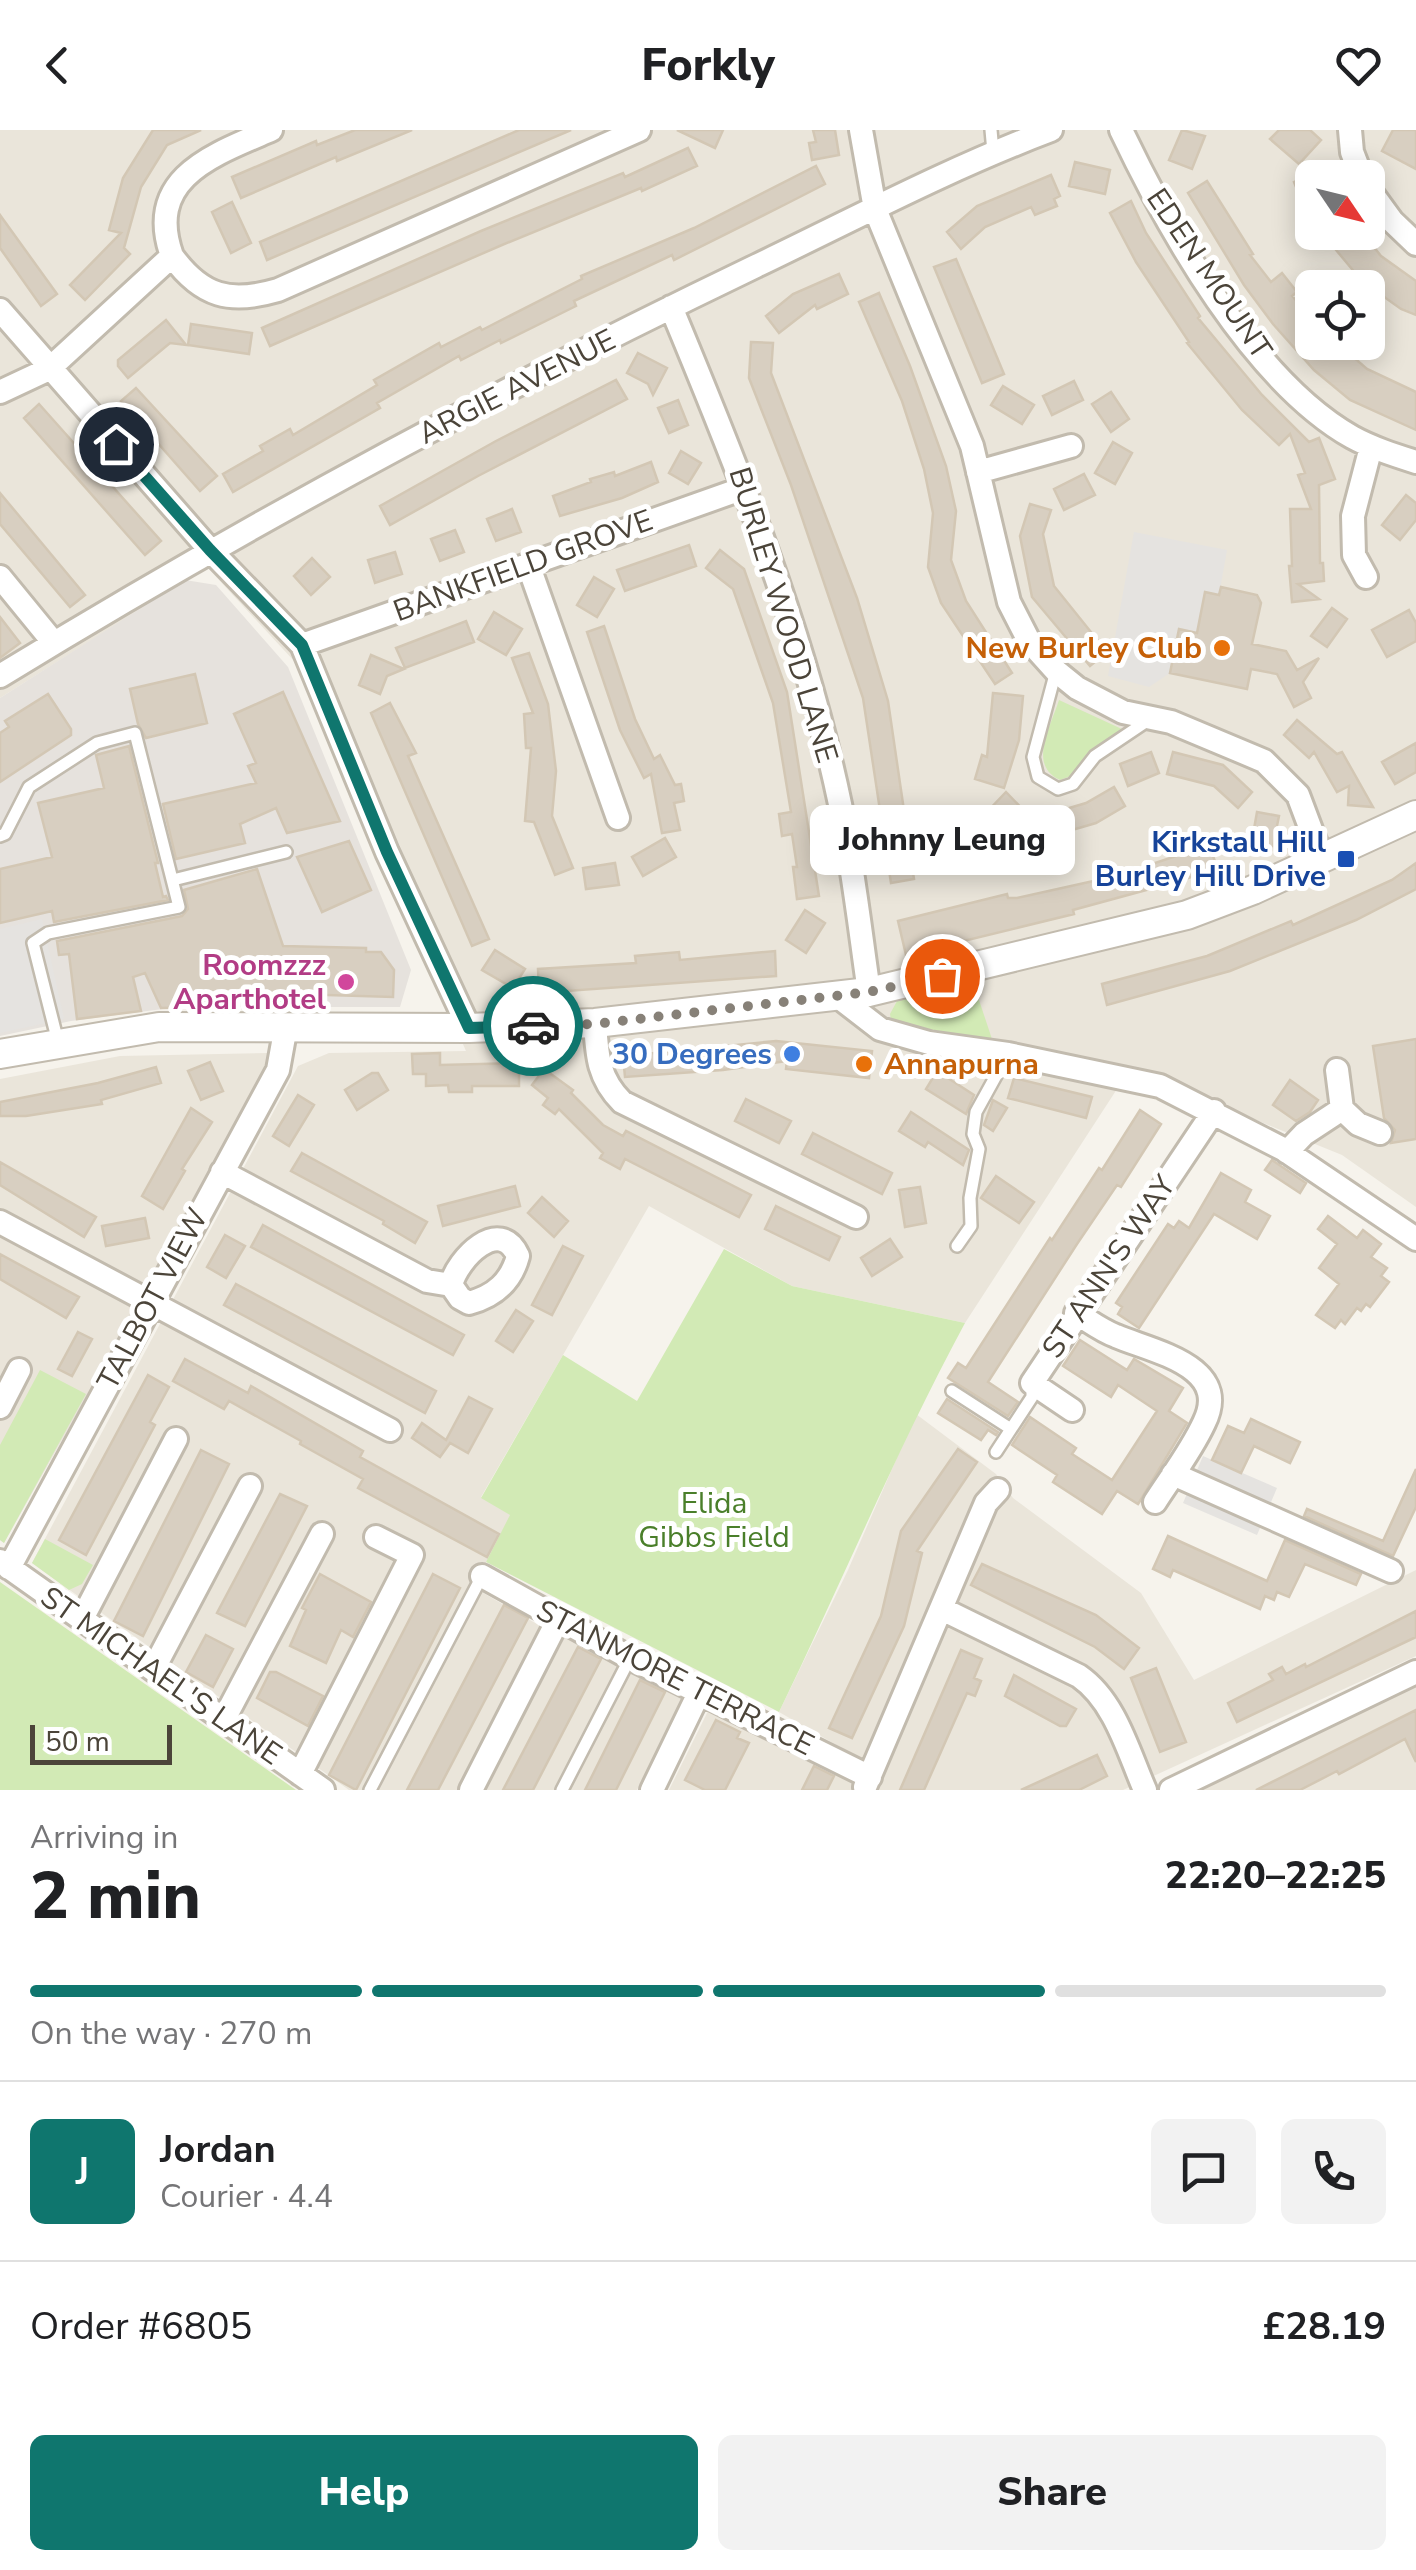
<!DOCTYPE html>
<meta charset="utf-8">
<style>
body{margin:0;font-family:"Nunito Sans",sans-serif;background:#f2f2f2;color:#202124;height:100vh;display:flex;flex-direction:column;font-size:38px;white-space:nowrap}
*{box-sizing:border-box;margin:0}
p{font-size:32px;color:#757577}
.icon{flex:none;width:55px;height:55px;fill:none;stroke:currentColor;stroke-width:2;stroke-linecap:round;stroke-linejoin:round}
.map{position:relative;height:1660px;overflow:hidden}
.drawer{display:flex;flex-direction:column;background:#fff;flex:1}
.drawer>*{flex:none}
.needle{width:65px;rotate:125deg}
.controls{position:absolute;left:1295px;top:30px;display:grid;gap:20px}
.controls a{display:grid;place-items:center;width:90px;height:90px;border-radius:15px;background:#fff;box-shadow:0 5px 25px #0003;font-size:50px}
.scale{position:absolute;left:30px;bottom:25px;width:142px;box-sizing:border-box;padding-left:10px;border:5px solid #4b4439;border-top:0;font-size:28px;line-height:35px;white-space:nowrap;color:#4b4439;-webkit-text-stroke:8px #fff;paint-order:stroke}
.pin{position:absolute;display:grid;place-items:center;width:85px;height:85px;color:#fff;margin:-42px;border:5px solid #fff;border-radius:50%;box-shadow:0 2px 10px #0007}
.courier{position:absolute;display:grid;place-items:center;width:100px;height:100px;margin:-50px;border:8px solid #0f766e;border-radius:50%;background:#fff;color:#222;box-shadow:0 2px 12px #0007}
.bubble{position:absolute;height:70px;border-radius:15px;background:#fff;box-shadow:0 5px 25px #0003;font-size:32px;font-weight:800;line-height:70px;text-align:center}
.overview em{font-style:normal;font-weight:800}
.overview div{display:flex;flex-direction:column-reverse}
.overview{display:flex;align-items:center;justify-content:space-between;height:170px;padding:0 30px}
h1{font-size:65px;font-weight:800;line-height:75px}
.bar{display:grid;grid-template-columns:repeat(4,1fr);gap:15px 10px;align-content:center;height:120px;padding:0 30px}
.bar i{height:12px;border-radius:8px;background:#e0e0e0}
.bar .active{background:#0f766e}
.bar p{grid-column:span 4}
.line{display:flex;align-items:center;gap:25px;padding:0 30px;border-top:2px solid #e0e0e0}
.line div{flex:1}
.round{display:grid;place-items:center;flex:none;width:105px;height:105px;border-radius:15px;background:#f2f2f2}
.primary-button{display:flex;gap:20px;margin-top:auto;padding:20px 30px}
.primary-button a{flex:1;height:115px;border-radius:15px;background:#0f766e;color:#fff;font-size:40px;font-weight:800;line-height:115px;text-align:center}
.primary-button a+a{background:#f2f2f2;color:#202124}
header{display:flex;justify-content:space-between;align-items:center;height:130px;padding:0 30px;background:#fff;font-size:45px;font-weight:800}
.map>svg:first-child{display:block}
</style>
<header><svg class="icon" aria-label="back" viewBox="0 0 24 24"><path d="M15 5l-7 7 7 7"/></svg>Forkly<svg class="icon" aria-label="heart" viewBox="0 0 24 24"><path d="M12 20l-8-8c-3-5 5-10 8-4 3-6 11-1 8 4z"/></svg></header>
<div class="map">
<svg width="1416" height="1660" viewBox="0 0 1416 1660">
<rect width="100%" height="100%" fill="#f6f3ec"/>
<path fill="#eae5da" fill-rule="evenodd" d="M0,0h1416v1077l-74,-52 -212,-86 -165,254 -173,-37 -143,-80 -168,291 30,18 -38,72 69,40 -84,163h-109l-317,-227 266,-497 31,-13 137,-2 -171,-389 -88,-95 -207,131zM1312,48h56v54h-56zM1312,158h56v54h-56z
M268,923l-1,19 -14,28 -249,443 -4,-3v-461l120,-23z
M916,1284l80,60 17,24 128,95 53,87 222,-110v86l-293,134h-246l8,-17 -106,-61 69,-142z
M566,1505l117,62 -46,93h-152z
M1416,1556v104h-222z
M709,1579l145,73 -3,8h-182z"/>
<path fill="#e6e2dd" d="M185,450l31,5 72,82 123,303 -11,37h-222l-107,14 -71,15v-338z"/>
<path fill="#d2eab5" d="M1059,570l65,30 -48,44 -16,6c-33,-15 -9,-54 -1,-80z
M973,852l19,57 -76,-10 -25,-9 -1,-6 7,-13z
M724,1119l68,37 173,37c-68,126 -123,259 -186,389l-293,-150 24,-47 -29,-17 82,-143 74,46z
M40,1240l46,24 -82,149 -4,-3v-95z
M45,1409l48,26 -11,19 -13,6 -37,-27z
M0,1452l296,208h-296z"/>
<path fill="#e5e3e0" d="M1134,402l93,18 -8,45 -14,-2 -8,40 -18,-4 -9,44 -21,14 -41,-11z
M42,789l22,100 -64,14v-104z
M1203,1326l74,32 -20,47 -74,-32z"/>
<path fill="#d8cfc1" stroke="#d3c7b4" stroke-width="2.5" d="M153,0h48l-34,15 -26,42 -17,61 6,6 -45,46 -15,-15 51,-52 -12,-3 14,-52z
M355,0h57l-75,31 -1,-4 -95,41 -9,-21 84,-36 1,4z
M519,0h52l-304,130 -7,-18z
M677,0h46l-8,18z
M813,0h22l4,25 -27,5 -3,-17 7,-1z
M1182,0l23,6 -13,33 -23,-9z
M1279,0h31l11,10 -22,24 -29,-25z
M1393,0h23v39l-34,-18z
M688,18l9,18 -55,25 -1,-3 -139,57 -232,101 -8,-18 219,-97 142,-58 2,4z
M1075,32l35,8 -5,24 -36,-8z
M816,36l9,18 -39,20 -112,56 -2,-5 -98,46 2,5 -75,37 -1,-3 -39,20 -2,-4 -82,47 3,5 -147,84 -10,-18 40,-23 -3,-5 30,-17 3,6 84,-50 -3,-5 65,-37 2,4 39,-20 2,3 100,-51 -1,-3 113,-48z
M1312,43v52l-18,-43z
M1051,45l9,21 -6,3 3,7 -22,9 -4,-8 -46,20 -24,22 -14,-17 30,-26z
M1207,51l46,73 -3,1 21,27 11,-9 15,19 -5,4 20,22v24h24l31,27 49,23v38l-66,-30 -36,-30 -41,-46 -29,-39 -56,-92z
M1131,71l15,32 54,83 -2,2 64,77 47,47 10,-4 16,41 -16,6 1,78h3l1,18 -26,3 21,15 -27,3 -3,-36h3l-2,-57h21l-13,-34 7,-2 -15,-39 -11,11 -37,-35 -55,-67 2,-1 -53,-80 -26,-49z
M232,72l19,41 -20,10 -19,-41z
M0,85l57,79 -16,12 -41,-58z
M1321,102h41l19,24 35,25v34l-15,-6 -39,-28z
M956,129l48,115 -22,9 -48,-116z
M839,144l9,20 -31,15 -2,-4 -36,28 -13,-17 27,-22z
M879,163l31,73 36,100 10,45 -5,49 15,41 46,72 -17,11 -54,-81 -13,-36 5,-54 -9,-44 -22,-68 -43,-99z
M166,190l20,25 -16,-2 -42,35 -10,-12v-6z
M191,194l61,9 -3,21 -61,-9z
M751,212l22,1 -2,30 86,225 31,103 26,178 -23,4 -28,-185 -72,-213 -42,-107z
M638,223l29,15 -14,27 -5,-11 -21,-11z
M616,250l11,19 -149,77 -88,49 -10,-19 116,-65z
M1074,251l9,19 -31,15 -9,-19z
M1003,256l31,19 -12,19 -31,-19z
M136,258l81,88 -17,15 -79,-90z
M1111,262l18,27 -18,13 -19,-28z
M678,270l10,25 -19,8 -11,-25z
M39,274l122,137 -16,14 -121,-137z
M1113,312l19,11 -17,31 -20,-11z
M681,321l20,12 -13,21 -19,-11z
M651,332l7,20 -36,16 -62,18 -7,-20 38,-14 -1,-3 24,-7 1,4z
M1084,344l11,21 -31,15 -10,-21z
M0,363l85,102 -15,12 -70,-83z
M1406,365l10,8v17l-16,20 -18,-15z
M1030,374l21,6 -8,24 11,52 53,66 -17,14 -58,-69 -12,-61z
M512,379l9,23 -25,9 -9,-22z
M455,400l9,22 -24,9 -9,-22z
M689,415l7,21 -71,25 -8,-21z
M720,420l24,19 43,123 32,204 -22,3 -4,-32h4l-5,-33 -10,2 -3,-22 12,-2 -18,-109 -40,-114 -27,-21z
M395,422l7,22 -27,9 -7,-23z
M312,428l18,19 -19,18 -17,-19z
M594,447l20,12 -17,28 -20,-12z
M1221,457l36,8 4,8 -9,41 34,7 11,19 22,-12 -16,24 8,16 -17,9 -17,-33 -26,-5 -4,20 -77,-16 9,-44 18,4 8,-41 14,3z
M1332,478l15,11 -20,28 -16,-11z
M1409,480l7,13v18l-29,16 -15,-27z
M494,482l28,17 -16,26 -28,-16z
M0,487l20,26 -20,15z
M466,491l8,21 -69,26 -9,-20z
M604,496l31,93 19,40 6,-4 15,30 6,-1 3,17 -10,2 6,27 -18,3 -11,-59 -7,4 -24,-48 -33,-98z
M529,523l19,51 8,67 -4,45 21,52 -18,7 -21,-53 -9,-1 6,-73h-5l-2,-34 9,-1 -21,-55z
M371,525l33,14 -17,7 -7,18 -21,-9z
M195,544l12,49 -61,15 -8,-14 -8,-35z
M283,562l57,129 -53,12 -11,-25 -36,16 5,19 -69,16 -13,-55 93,-21 -8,-17 8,-3 -22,-49z
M993,563l30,3 -4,44 -15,48 -29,-9 7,-24 5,2z
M48,564l23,35v6l-71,47v-49l9,-6 -4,-6z
M390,573l26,50 -8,3 81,183 -17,7 -101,-233z
M1297,590l40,34 5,-2 31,55 -25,-2 1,-19 -12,6 -23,-40 -5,6 -25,-23z
M1416,613v29l-21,12 -13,-22z
M129,616l29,117h-3l8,34 3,-1 2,4 -114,22 -2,-11 -52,12v-54l52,-12 -14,-54 66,-15 -8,-33z
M1151,622l8,21 -31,13 -8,-22z
M1173,622l50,13 29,27 -14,16 -24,-22 -47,-12z
M1114,657l11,19 -29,17 -48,14 -6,-21 44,-13z
M1006,662l24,25 -17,15 -2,-3 -7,7 -19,-22z
M1257,682l22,4 -7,34 -21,-4z
M665,708l11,19 -33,19 -11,-19z
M349,711l22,49 -49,22 -25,-55z
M1209,715l8,22 -34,13 -110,30 1,4 -168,41 -8,-34 109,-27 1,4h9l99,-22z
M615,733l4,22 -33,4 -3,-21z
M1416,733v26l-60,31 -126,51 -123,34 -5,-21 105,-28 84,-35 2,4 99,-45z
M257,739l26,77 83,2v4h15l13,18 -1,27 -100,-3 2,10 -134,4 -16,-35 -12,4 8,34 -64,8 -8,-65 -10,1 -2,-14 125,-25 6,-7 -4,-19z
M805,780l20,13 -19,30 -20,-13z
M495,820l30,19 -12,19 -31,-18z
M775,821l1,25 -237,17 -1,-24 98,-6 -1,-7 44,-4 1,8z
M1416,909v100l-25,4 4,-13 -11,-12 -11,-72z
M776,911l96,10 -3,27 -83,-9 1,-8 -64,9 -98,7 -2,-21z
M440,923v12l79,-2v23h-47v6h-23l-1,-7 -22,1v-12h-13l-1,-20z
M210,932l13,29 -22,9 -13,-29z
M156,937l5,16 -60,17 1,4 -76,12h-26v-14l98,-19z
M544,939l29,21 -2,3 32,32 20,11 3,-5 125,64 -12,22 -114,-58 -5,10 -20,-11 3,-5 -44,-44 -4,5 -12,-9 5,-7 -16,-13z
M937,941l37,24 -8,19 -40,-25z
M372,943h6l10,17 -31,20 -12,-20z
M1014,948l78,19 -6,21 -78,-20z
M1290,950l28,20 -8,12 -14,9 -23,-16z
M298,965l16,10 -25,41 -16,-10z
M746,969l45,22 -12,22 -44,-22z
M993,970l14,8 -14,23 -9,-6z
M191,978l21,14 -30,47 3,2 -22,38 -21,-13z
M1140,980l21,14 -40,63 -4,-2 -40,59 -89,138 30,20 -10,14 -60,-38 10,-15 8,5 84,-130 2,2 47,-72 3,2z
M911,982l58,38 -6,15 -35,-23 -3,5 -26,-16z
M813,1003l79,40 -10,21 -80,-40z
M302,1023l125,69 -12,21 -32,-19 1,-3 -93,-50z
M1272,1030l34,23 -6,10 -35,-23z
M0,1032l96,55 -12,20 -84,-52z
M1221,1043l30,17 -6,12 25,14 -13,23 -43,-25 -75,114 -21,-14 4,-7 -6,-4 52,-79 6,4 5,-7 10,7z
M996,1046l38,26 -15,21 -38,-25z
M515,1056l5,20 -77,20 -5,-20z
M920,1057l6,36 -21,4 -6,-37z
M542,1067l26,24 -14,16 -26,-24z
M776,1076l64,31 -11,23 -64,-31z
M1328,1086l29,22 6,-8 18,14 -10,13 16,11 -6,8 8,6 -19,25 -4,-3 -5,7 -4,-3 -12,16 -4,-4 -6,8 -19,-13 23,-31 -20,-16 18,-24 -19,-15z
M145,1088l4,20 -43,8 -4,-20z
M263,1095l201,110 -11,20 -202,-108z
M225,1105l20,11 -19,32 -19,-11z
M890,1109l12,18 -30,19 -11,-18z
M563,1116l20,10 -31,59 -20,-10z
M0,1124l79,43 -13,21 -66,-39z
M236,1154l200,107 -11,22 -201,-108z
M516,1180l17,11 -20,31 -17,-11z
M78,1202l14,7 -20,37 -14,-7z
M1080,1210l47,30 7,-11 49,29 -14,23 18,12 -47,78 -2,3 -21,-13 -15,23 -49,-32 4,-7 -45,-30 18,-28 46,31 -4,6 40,26 45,-69 -39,-26 -7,12 -48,-31z
M185,1229l63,34 3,-7 112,65 -3,6 139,77 -12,23 -129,-69 5,-9 -63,-35 1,-3 -72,-40 -5,8 -51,-28z
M148,1245l21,12 -19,35 5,3 -69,130 -27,-15z
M469,1267l23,12 -24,44 -18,-10 -10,14 -28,-19 10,-15 24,17z
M947,1269l51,33 -2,3 -8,-5 -7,10 -43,-27z
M1251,1289l49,23 -10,21 -36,-17 -13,27 -29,-13 16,-34 16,7z
M958,1319l19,13 -60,89 5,2 -18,73 -52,112 -23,-10 52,-112 20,-85z
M201,1320l28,14 -86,172 -29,-15z
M1416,1339v38l-23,49 -89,-40 3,-7 76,32z
M280,1364l27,12 -62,120 -28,-13z
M1168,1406l99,45 18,-41 76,34 -5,11 -51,-21 -16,33 -12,-5 -3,8 -9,-4 -5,13 -87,-39 -3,7 -17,-8z
M982,1434l114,51 43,33 -15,21 -29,-22 -124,-62z
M320,1444l51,28 -18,35 -12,-7 -15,33 -36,-17 16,-36 -4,-2z
M433,1444l27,14 -104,202 -27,-15z
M504,1475l24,13 -90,172h-31z
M1416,1481v26l-179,85 -9,-19 45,-23 -4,-6 13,-7 4,7 19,-10 1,3z
M206,1505l27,14 -20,38 -27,-15z
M578,1517l23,12 -68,131h-30z
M961,1520l21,9 -8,19 7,3 -6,15 -8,-3 -43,97h-24z
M1156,1538l30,74 -26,10 -29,-74z
M270,1542h6l47,24 -15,30 -51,-28z
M1014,1545l62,34 -10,17h-6l-55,-30z
M640,1550l25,12 -49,98h-31z
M1416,1580v52l-11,-23 -66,35 -2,-3 -37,19h-44z
M716,1590l24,12 -3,6 12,5 -24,47h-20l-20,-10z
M1097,1625l10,21 -28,14h-58z
M814,1636l20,10 -7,14h-25z"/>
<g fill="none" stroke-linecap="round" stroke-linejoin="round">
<defs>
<path id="service" d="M991,0l2,22
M1056,541l-23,86 5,20 20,12 15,-5 22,-28 55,-37
M0,706l5,-2 24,-47 68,-44 38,-10 44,174 -131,26 -15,10 25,99
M173,750l113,-28
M957,1116l14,-20 -1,-28 9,-49 -6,-15 3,-22 32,-58
M952,1261l59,38 21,-32v-12
M996,1322l15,-23
M370,1660l112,-214
M562,1660l68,-132"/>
<path id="minor" d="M861,0l14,79 97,237 37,156 20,39 27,30 21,17 46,24 48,10 93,39 34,34 24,64
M1121,0c48,101 132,251 231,307 20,11 42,18 64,25
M1350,0l2,22 10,26
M1368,58l24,33 24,23
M172,126c30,41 58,48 106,34l361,-160
M671,177c67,161 133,325 169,497 13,62 20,126 29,188
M0,180l210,240 92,95 85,207 82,176
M0,262l49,-23 123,-113c-28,-78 41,-101 99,-126
M978,342l93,-26
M528,434l90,254
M0,447l54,66
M1366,447l-12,-22 -1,-39 18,-69
M302,515l442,-157
M0,546c245,-150 498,-286 756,-410 98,-47 194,-98 295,-136
M836,865l44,34 49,14 79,11 152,32 123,63 133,90
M595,893c2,32 3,55 27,79l234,115
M1337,940l5,39 16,15 22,9
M1287,1022l17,-18 38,-25
M222,1042l205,109 24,4 9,13 9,5c26,-7 42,-21 49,-47 -18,-41 -61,3 -67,29
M0,1092l390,208
M1076,1183c13,8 26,18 40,23 38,16 116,30 88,87 -13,28 -33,54 -49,79
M0,1277l19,-37
M1072,1280l-40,-27 182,-272
M1173,1344l218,97
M0,1431l323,229
M9,1438l269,-498 8,-44
M482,1446l148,82 240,119
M942,1479l137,67c36,25 49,75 66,114
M82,1489l94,-180
M154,1538l96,-182
M224,1589l98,-185
M300,1644l112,-219 -36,-18
M865,1657l121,-284 12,-13
M471,1660l88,-172
M652,1660l47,-97
M1171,1660l245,-118"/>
<path id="tertiary" d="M0,924l159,-27 310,1 126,-5 274,-31 318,-77 66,-25 163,-75"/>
</defs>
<use href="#service" stroke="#c2bbae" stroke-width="16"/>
<use href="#minor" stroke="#c2bbae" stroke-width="28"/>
<use href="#tertiary" stroke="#c2bbae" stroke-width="32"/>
<use href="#service" stroke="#fff" stroke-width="11"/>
<use href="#minor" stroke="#fff" stroke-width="22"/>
<use href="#tertiary" stroke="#fff" stroke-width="28"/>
</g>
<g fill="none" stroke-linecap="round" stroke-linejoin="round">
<path stroke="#878178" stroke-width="10" stroke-dasharray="0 18" d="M533,896l62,-2 274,-32 73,-16"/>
<path stroke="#0f766e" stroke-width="12" d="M116,314l94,106 92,95 85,207 82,176 64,-2"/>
</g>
<g fill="#e8710a" stroke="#fff" stroke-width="4">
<circle cx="1222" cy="518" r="10"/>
<circle cx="864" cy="934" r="10"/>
</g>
<rect fill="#1a4fb4" stroke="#fff" stroke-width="4" x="1336" y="719" width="20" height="20" rx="5"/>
<circle fill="#d1479c" stroke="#fff" stroke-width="4" cx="346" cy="852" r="10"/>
<circle fill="#3f7fe0" stroke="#fff" stroke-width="4" cx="792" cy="924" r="10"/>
<g text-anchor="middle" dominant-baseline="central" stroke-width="10" stroke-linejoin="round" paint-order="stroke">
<g font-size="30" fill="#4b4439" stroke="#fff">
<text transform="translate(1209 144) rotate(56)">EDEN MOUNT</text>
<text transform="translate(517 257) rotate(-27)">ARGIE AVENUE</text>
<text transform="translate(523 436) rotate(-20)">BANKFIELD GROVE</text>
<text transform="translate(783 485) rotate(73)">BURLEY WOOD LANE</text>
<text transform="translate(1109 1137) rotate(-56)">ST ANN'S WAY</text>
<text transform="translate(153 1169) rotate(-62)">TALBOT VIEW</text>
<text transform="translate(161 1546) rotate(35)">ST MICHAEL'S LANE</text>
<text transform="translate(675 1548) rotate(27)">STANMORE TERRACE</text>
</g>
<g font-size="30" font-weight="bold" fill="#c56008" stroke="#fff" text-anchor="end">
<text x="1202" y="518">New Burley Club</text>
<text x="884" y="934" text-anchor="start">Annapurna</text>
</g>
<g font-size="30" font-weight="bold" fill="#164399" stroke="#fff" text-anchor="end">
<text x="1326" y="712">Kirkstall Hill<tspan x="1326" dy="34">Burley Hill Drive</tspan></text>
</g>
<g font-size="30" font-weight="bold" fill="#b23c85" stroke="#fff" text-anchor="end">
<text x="326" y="835">Roomzzz<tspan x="326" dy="34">Aparthotel</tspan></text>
</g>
<g font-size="30" font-weight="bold" fill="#366cbe" stroke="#fff" text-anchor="end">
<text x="772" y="924">30 Degrees</text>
</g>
<g font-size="30" fill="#4a7f2a" stroke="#fff">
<text x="714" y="1373">Elida<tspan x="714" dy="34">Gibbs Field</tspan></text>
</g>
</g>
</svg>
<div class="controls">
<a><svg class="needle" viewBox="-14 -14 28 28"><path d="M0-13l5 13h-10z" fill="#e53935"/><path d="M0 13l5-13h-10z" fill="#757577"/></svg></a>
<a><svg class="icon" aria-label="locate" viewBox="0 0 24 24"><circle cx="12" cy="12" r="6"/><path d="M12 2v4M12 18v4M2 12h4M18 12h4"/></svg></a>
</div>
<div class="scale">50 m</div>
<div class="pin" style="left:942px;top:846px;background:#ea580c"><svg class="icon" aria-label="bag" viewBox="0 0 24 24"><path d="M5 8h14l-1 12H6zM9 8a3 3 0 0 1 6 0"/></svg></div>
<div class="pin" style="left:116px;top:314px;background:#1f2937"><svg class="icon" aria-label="home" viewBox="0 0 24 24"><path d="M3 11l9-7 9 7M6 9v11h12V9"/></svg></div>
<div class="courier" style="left:533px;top:896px"><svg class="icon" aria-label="car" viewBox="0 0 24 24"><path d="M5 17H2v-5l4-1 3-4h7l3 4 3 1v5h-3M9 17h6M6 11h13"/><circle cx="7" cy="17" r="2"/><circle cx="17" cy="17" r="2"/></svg></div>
<div class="bubble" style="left:810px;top:675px;width:265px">Johnny Leung</div>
</div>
<section class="drawer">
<div class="overview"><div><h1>2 min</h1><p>Arriving in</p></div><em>22:20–22:25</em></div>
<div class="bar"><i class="active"></i><i class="active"></i><i class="active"></i><i></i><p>On the way · 270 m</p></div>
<div class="line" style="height:180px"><b class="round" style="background:#0f766e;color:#fff">J</b><div><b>Jordan</b><p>Courier · 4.4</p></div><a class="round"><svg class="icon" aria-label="chat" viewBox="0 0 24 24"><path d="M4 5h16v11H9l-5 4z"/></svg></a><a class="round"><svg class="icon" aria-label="phone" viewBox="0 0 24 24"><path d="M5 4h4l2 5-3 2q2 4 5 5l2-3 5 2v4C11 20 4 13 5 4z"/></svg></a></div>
<div class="line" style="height:130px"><div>Order #6805</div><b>£28.19</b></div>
<div class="primary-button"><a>Help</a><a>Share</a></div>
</section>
